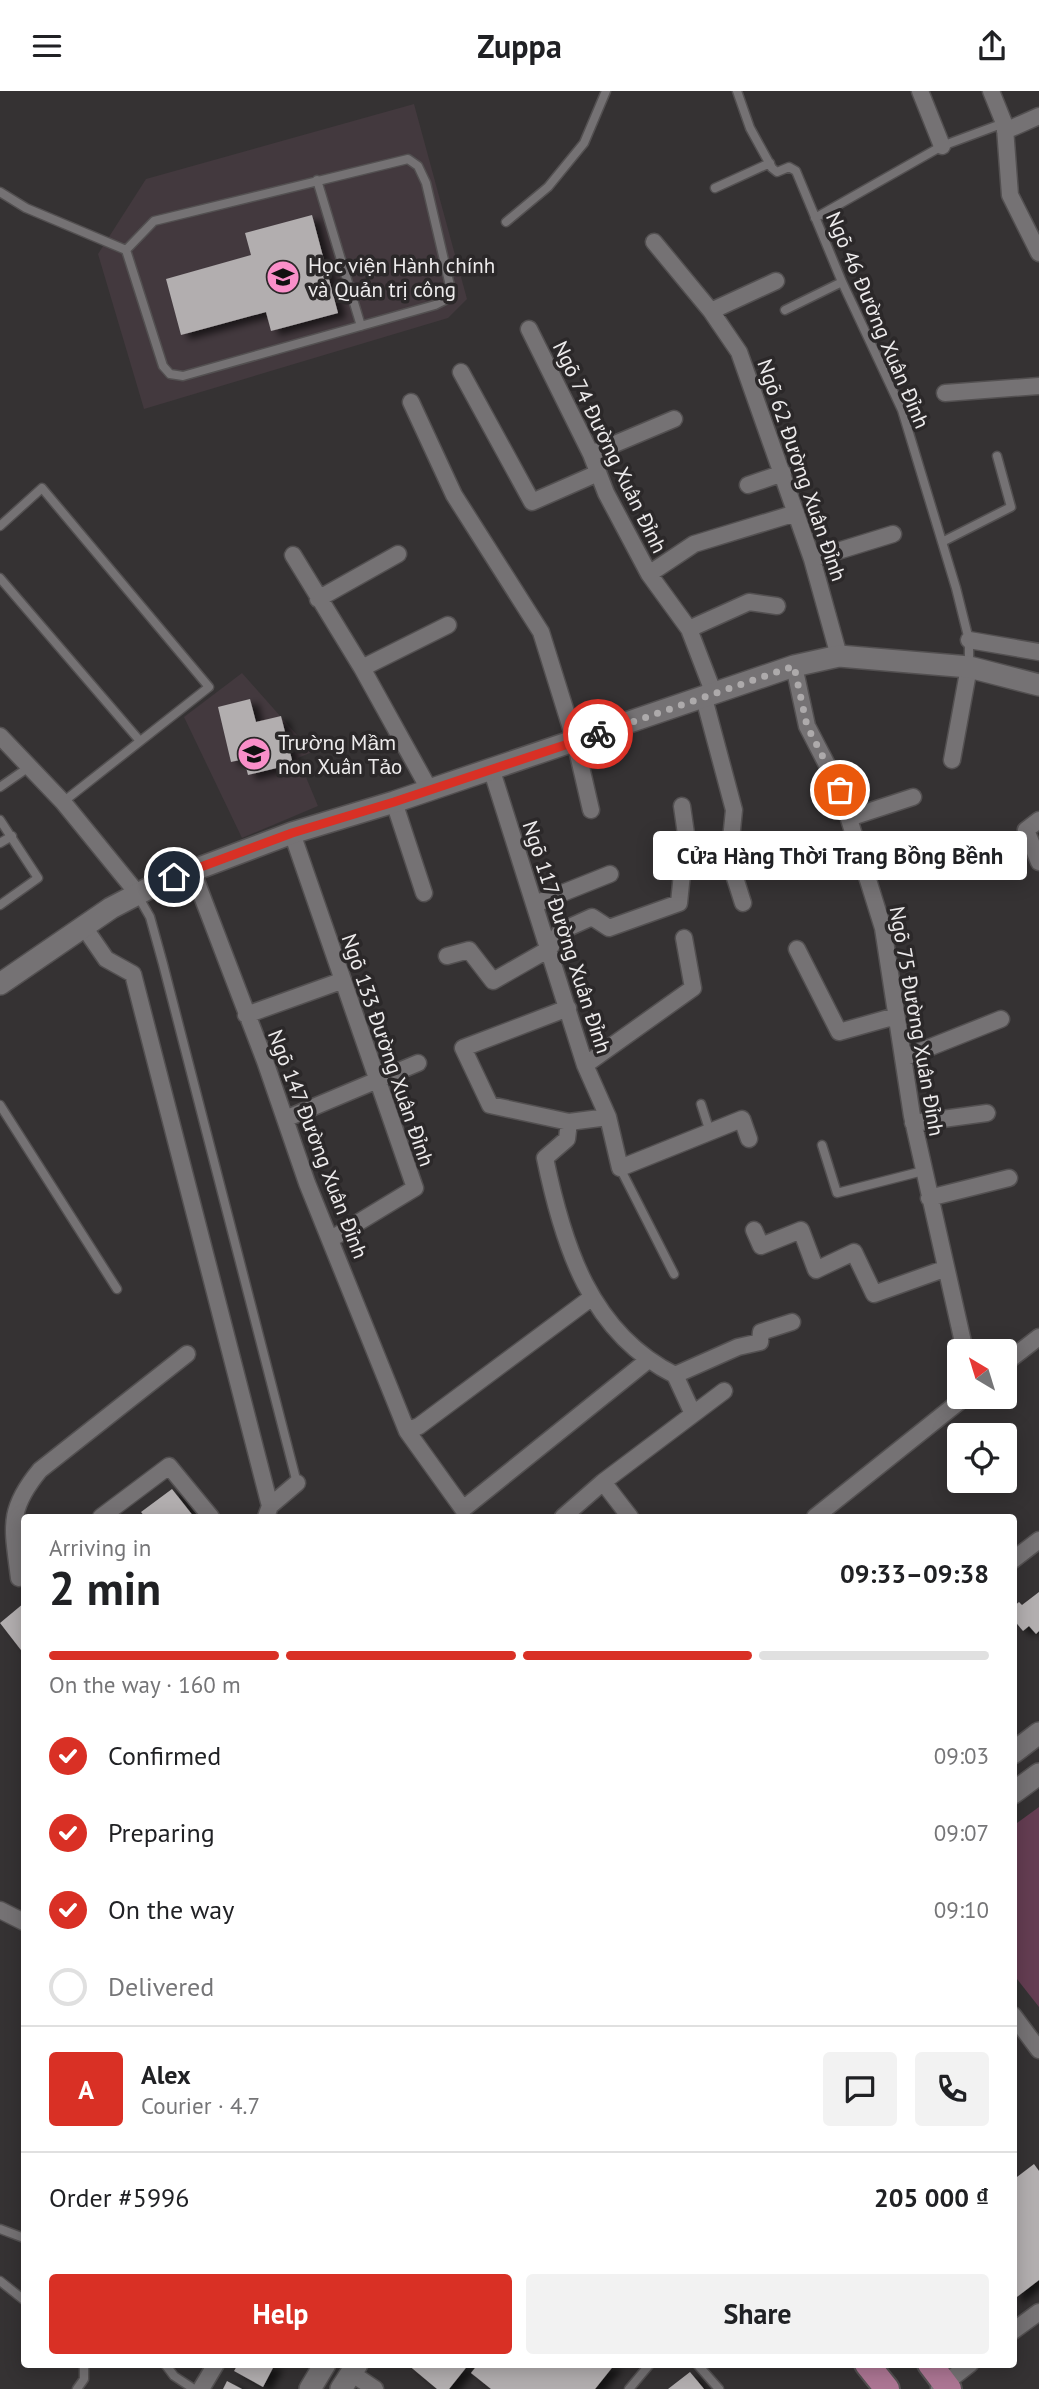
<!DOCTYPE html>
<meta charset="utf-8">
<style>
body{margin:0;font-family:"PT Sans",sans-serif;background:#f2f2f2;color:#202124;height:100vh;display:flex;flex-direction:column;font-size:26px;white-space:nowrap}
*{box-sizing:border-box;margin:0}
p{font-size:23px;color:#757577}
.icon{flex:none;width:38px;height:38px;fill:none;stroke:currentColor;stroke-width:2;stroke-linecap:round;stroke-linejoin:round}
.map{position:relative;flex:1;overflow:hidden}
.drawer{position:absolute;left:21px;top:1423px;width:996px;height:854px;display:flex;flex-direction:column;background:#fff;border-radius:7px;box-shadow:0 4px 18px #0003}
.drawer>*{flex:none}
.needle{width:46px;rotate:322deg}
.tools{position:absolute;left:947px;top:1248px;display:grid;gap:14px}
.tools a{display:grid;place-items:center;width:70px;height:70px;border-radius:7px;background:#fff;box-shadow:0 4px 18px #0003;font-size:35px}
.pin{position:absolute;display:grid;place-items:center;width:60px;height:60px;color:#fff;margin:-30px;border:4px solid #fff;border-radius:50%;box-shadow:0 2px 7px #0007}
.courier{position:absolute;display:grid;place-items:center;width:70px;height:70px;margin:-35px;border:5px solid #d93025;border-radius:50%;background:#fff;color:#222;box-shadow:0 2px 9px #0007}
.bubble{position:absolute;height:49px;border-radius:7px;background:#fff;box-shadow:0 4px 18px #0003;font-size:23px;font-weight:600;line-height:49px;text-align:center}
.headline em{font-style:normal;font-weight:600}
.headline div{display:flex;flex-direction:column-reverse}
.headline{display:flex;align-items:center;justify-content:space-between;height:119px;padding:0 28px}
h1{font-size:46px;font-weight:600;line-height:52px}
.bar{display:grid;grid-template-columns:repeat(4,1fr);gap:10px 7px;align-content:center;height:84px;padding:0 28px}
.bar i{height:9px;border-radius:5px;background:#e0e0e0}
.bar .current{background:#d93025}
.bar p{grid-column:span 4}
.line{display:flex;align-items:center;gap:18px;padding:0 28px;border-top:2px solid #e0e0e0}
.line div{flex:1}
.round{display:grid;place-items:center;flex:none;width:74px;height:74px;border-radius:7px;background:#f2f2f2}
ol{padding:0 28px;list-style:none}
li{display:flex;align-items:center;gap:21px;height:77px}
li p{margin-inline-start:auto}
li .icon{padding:7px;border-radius:50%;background:#d93025;color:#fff;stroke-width:4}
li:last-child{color:#757577}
li i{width:38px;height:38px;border:4px solid #e0e0e0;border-radius:50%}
.action{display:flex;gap:14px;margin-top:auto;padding:14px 28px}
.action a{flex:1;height:80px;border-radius:7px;background:#d93025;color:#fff;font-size:28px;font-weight:600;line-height:80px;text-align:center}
.action a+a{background:#f2f2f2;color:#202124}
header{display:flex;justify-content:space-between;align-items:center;height:91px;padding:0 28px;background:#fff;font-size:32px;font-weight:600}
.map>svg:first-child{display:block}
</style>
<header><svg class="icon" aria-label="menu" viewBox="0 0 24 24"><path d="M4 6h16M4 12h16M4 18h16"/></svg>Zuppa<svg class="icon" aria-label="share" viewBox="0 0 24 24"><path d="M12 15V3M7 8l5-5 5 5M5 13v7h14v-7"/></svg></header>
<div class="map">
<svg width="1039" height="2298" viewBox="0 0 1039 2298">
<defs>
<filter id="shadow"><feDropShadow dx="8" dy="4.5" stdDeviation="3.5" flood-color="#0009"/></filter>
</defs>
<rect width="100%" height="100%" fill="#353233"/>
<path fill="#43393e" d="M414,13l53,195 -19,19 -304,91 -46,-155 48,-75z
M242,582l70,79 -14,6 20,48 -76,32 -58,-121z"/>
<path fill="#643d52" d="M1039,1716v200l-26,-33v-148z"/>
<path fill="#b2aeaf" filter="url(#shadow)" d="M312,124l26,98 -67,18 -5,-19 -85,23 -15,-56 85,-24 -6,-22z
M250,608l6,23 25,-6 12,48 -45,11 -4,-16 -13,3 -13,-55z
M172,1398l22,28h-49l-4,-5z
M1039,1501v39l-3,3 -7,-8 -6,5 -10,-12v-12l6,-5 3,3z
M24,1512v51l-24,-31z
M1034,2073l5,7v109l-26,20v-120z
M238,2273h37l-12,23 -29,-16z
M407,2273h62l-20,25h-12z
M478,2273h137l-20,25h-104l-20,-16z
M690,2281l14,17h-36z
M227,2290l15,8h-19z"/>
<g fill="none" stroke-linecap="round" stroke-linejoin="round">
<defs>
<path id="lane" d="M737,0l13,37 22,40 5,4 12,-5 7,4 46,111 60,128 54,178 13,52v24
M317,89l44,146
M715,97l55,-25
M0,101l26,16 100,42 37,116 7,8 13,2 252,-71 12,-6 4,-9 -25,-107 -8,-17 -10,-7 -254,62 -28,29
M815,127l127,-72 62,-23v3
M506,131l42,-35 36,-44 22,-52
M785,219l57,-28
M0,435l42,-38 167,199 -146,115
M942,451l69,-35 -14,-51
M0,487l140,163
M0,696l29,-20
M0,729l38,58 -38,27
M0,752l12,-7
M138,805l12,21 13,47 134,519
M701,1013l9,28
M0,1014l117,184
M822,1054l15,48 86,-22
M620,1077l54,106
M0,2138l24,9
M0,2190l24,19
M165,2273l9,12 20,13
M697,2273l22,25
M77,2298l7,-10v-15
M629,2298l21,-25"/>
<path id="street" d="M920,0l22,55
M991,0l13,32
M1005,37l5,67 29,58
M1005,40l34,-15
M654,151l57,69 28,41 73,207 27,97
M711,220l65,-30
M529,238l62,125 15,39 43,81 40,55 25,65
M461,281l71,130 66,-29
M945,302l94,-7
M411,311l43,93 87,137 34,109 16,69
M591,363l83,-35
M748,394l35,-12
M293,464l69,113 67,121
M812,468l81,-25
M649,483l45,-30 102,-31
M318,508l80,-45
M689,538l60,-27 28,4
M969,549l70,12
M794,575l13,60 33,64 43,138 29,188 53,235
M362,577l86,-43
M704,607l30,112 -5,49 14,44
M0,645l63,66 75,92
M952,669l17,-93
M491,677l94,297 23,52 12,51 122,-49 7,20
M394,711l30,91
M849,727l64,-21
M1039,729l-13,10 13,32
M292,742l123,355 -84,51
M768,763l28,-9 32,8 28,-11
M192,779l73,191 42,122 100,248 56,78 184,-148
M866,782l71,-20
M535,813l75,-30
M84,836l22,32 27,15 137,532
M797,858l42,83 57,-16
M447,865l22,-6 24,31 56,-32 12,-18 31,-14 17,11 70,-25 7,-69 -4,-28
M568,917l-105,40 27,57 79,17 39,-5
M246,924l95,-34
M903,967l98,-39
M585,974l108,-77 -9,-50
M285,1028l133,-56
M569,1031l-2,17 -22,19c18,87 45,175 130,217l63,-28 22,-5 1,-10 31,-10
M913,1032l74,-10
M929,1107l80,-20
M754,1139l7,16 40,-16 15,40 38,-18 20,42 70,-25
M1004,1273l35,-27
M675,1284l18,39
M407,1340l12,-5 172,-128
M603,1391l27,35
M101,1426l68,-51 42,51
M266,1426l4,-11 27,-23
M563,1426l40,-35 121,-91
M815,1426l150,-120
M1013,1469l26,-20
M24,1483l-5,4c-6,-50 -13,-67 21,-108l147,-116
M0,1819l24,12
M1013,1924l26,35
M1013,2240l26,-19
M351,2282l24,16
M939,2297l31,-24
M201,2298l15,-25"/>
<path id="secondary" d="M0,893l111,-76 46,-24 135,-51 102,-31 400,-136 45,-10 130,11 70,18
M1013,1662l26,-20
M1013,1702l26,-19
M310,2298l15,-25
M341,2298l16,-25"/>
<path id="primary" d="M867,2273l20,25
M930,2273l19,25"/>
</defs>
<use href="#lane" stroke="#535051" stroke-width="11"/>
<use href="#street" stroke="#535051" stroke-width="19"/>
<use href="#secondary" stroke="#535051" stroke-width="24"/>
<use href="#primary" stroke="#535051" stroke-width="28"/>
<use href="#lane" stroke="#757274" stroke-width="8"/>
<use href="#street" stroke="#757274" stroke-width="16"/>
<use href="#secondary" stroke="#757274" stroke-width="21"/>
<use href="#primary" stroke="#ad7694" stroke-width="24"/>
</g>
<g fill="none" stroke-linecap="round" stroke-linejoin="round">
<path stroke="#adaaab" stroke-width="7" stroke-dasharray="0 12.6" d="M598,643l196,-68 13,60 33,64"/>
<path stroke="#d93025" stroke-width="9" d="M174,786l118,-44 102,-31 204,-68"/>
</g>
<defs>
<symbol id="university-disc" viewBox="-11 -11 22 22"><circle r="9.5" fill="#f98fc9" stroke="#2b2829"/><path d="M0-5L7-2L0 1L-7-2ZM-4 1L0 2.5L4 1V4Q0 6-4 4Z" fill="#111"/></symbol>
<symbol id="school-disc" viewBox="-11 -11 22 22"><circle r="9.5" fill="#f98fc9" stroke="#2b2829"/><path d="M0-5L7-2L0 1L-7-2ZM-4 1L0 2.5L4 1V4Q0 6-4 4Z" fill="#111"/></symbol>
</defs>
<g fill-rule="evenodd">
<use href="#university-disc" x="264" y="167" width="38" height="38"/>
<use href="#school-disc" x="235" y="644" width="38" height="38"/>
</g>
<g text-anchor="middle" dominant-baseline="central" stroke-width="7" stroke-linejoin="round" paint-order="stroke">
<g font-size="21" fill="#edebec" stroke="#2b2829" text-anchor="start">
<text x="308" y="174">Học viện Hành chính<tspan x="308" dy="24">và Quản trị công</tspan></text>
<text x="278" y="651">Trường Mầm<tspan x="278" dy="24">non Xuân Tảo</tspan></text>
</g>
<g font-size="21" fill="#edebec" stroke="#2b2829">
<text transform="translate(878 229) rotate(67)">Ngõ 46 Đường Xuân Đỉnh</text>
<text transform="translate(610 356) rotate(64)">Ngõ 74 Đường Xuân Đỉnh</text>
<text transform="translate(802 379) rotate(71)">Ngõ 62 Đường Xuân Đỉnh</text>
<text transform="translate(567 846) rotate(72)">Ngõ 117 Đường Xuân Đỉnh</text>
<text transform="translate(917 930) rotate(80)">Ngõ 75 Đường Xuân Đỉnh</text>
<text transform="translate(388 959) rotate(71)">Ngõ 133 Đường Xuân Đỉnh</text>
<text transform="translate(318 1053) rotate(69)">Ngõ 147 Đường Xuân Đỉnh</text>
</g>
</g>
</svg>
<div class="tools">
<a><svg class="needle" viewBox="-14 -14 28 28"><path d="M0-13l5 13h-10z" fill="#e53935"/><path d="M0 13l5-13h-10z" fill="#757577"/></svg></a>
<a><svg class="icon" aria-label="locate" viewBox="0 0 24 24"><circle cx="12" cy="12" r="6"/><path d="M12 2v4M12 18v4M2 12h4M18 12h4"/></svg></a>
</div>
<div class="pin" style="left:840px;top:699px;background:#ea580c"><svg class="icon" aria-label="bag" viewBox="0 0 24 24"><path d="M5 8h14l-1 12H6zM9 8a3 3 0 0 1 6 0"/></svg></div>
<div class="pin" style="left:174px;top:786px;background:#1f2937"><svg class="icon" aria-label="home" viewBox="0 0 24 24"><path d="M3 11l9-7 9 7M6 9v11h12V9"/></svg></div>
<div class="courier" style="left:598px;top:643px"><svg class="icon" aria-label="bike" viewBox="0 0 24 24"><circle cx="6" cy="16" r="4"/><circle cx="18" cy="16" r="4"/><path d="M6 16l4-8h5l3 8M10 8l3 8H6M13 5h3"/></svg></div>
<div class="bubble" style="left:653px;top:740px;width:374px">Cửa Hàng Thời Trang Bồng Bềnh</div>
<section class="drawer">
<div class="headline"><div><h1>2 min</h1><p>Arriving in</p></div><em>09:33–09:38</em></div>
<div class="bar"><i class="current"></i><i class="current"></i><i class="current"></i><i></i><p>On the way · 160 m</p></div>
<ol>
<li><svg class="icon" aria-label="check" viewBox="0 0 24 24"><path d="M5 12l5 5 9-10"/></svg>Confirmed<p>09:03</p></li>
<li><svg class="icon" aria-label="check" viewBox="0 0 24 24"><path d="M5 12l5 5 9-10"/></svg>Preparing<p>09:07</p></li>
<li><svg class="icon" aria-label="check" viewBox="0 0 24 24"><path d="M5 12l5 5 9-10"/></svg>On the way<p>09:10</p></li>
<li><i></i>Delivered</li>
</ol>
<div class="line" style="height:126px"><b class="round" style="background:#d93025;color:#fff">A</b><div><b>Alex</b><p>Courier · 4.7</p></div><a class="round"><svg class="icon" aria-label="chat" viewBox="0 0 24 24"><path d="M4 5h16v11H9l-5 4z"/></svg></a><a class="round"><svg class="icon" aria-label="phone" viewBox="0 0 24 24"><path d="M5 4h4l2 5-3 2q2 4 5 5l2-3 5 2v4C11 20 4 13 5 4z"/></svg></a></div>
<div class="line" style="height:91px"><div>Order #5996</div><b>205 000 ₫</b></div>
<div class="action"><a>Help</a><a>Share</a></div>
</section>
</div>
